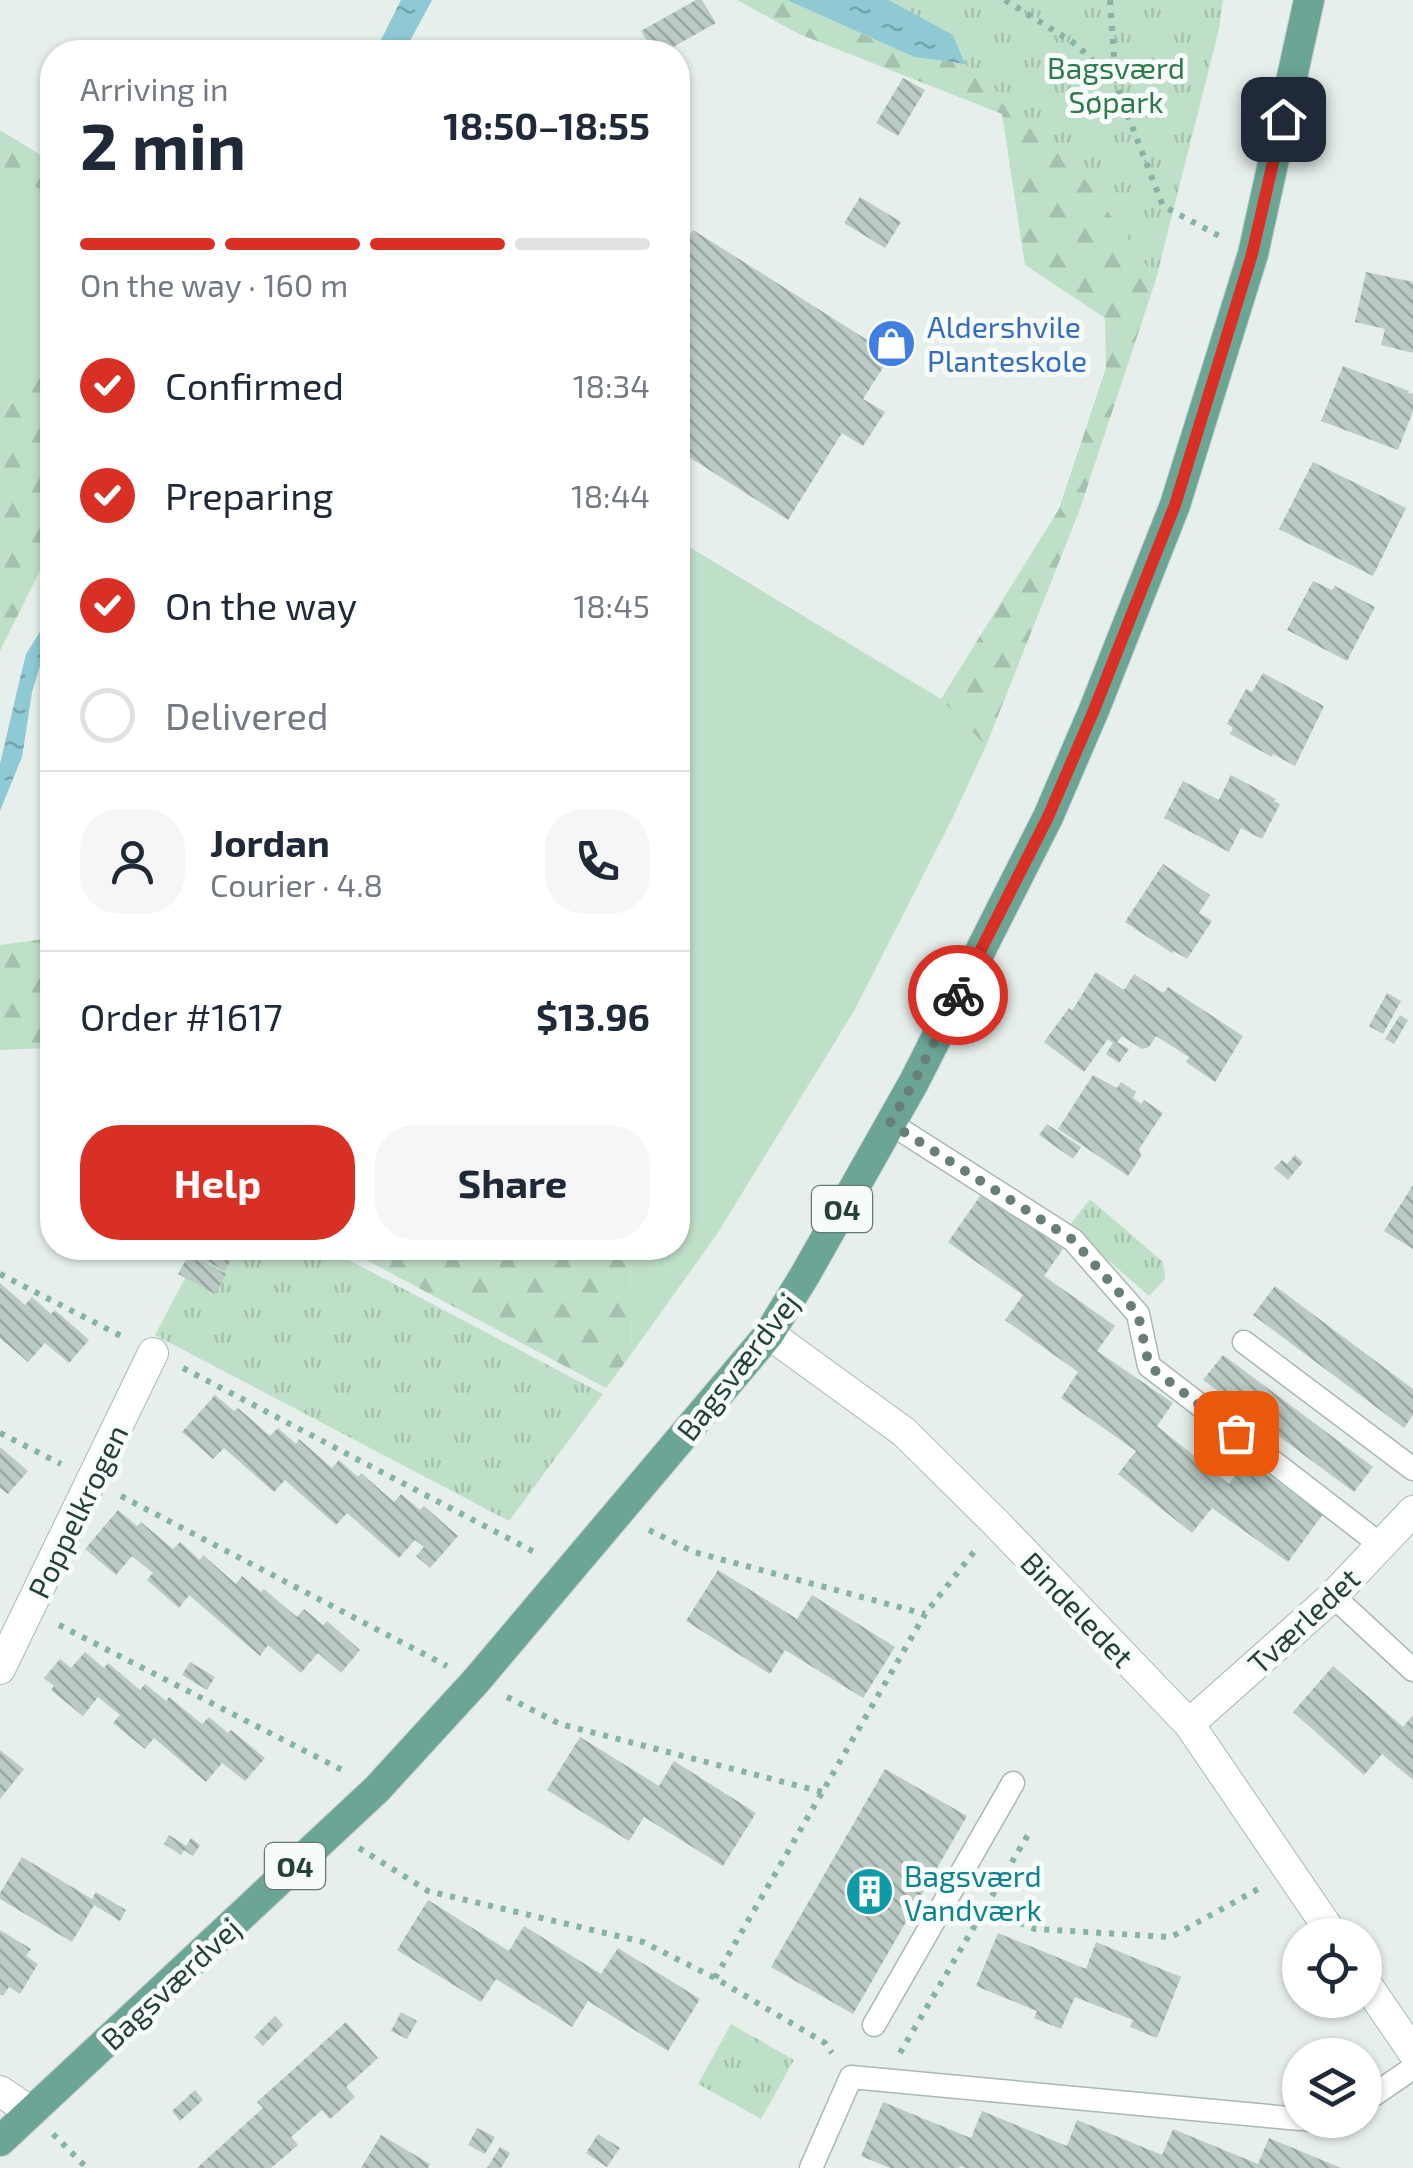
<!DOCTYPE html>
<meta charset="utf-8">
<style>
body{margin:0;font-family:"Exo 2",sans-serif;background:#f6f6f7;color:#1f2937;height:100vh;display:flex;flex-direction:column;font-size:38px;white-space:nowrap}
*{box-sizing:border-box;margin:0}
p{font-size:32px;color:#747a83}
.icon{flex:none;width:55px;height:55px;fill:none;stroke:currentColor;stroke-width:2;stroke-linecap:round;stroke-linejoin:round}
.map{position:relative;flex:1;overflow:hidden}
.sheet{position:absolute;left:40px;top:40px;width:650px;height:1220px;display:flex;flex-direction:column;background:#fff;border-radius:40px;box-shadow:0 2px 8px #0004}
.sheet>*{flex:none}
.fabs{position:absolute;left:1282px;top:1918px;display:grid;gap:20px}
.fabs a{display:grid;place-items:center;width:100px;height:100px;border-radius:50%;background:#fff;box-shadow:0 2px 8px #0004;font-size:50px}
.pin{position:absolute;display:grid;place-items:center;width:85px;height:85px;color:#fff;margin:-42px;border-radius:20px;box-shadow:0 5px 15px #0006}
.courier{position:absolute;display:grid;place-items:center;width:100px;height:100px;margin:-50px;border:8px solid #d93025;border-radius:50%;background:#fff;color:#222;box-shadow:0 2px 12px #0007}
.summary em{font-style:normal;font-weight:700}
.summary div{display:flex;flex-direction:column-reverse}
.summary{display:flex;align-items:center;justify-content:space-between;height:170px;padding:0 40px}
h1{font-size:65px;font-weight:700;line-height:75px}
.bar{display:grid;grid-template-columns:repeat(4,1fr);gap:15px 10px;align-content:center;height:120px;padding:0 40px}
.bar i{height:12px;border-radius:8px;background:#e0e1e3}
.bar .on{background:#d93025}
.bar p{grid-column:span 4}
.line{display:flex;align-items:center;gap:25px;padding:0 40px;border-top:2px solid #e0e1e3}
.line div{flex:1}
.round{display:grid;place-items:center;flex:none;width:105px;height:105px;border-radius:40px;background:#f6f6f7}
ol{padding:0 40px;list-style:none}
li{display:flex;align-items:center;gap:30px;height:110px}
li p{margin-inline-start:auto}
li .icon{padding:10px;border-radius:50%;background:#d93025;color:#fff;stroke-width:4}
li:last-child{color:#747a83}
li i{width:55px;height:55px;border:5px solid #e0e1e3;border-radius:50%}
.button{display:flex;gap:20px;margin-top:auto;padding:20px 40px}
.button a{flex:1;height:115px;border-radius:40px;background:#d93025;color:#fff;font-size:40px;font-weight:700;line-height:115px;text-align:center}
.button a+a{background:#f6f6f7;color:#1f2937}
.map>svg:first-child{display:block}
</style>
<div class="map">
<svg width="1413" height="2168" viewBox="0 0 1413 2168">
<defs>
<pattern id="forest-firs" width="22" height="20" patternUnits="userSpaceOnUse" patternTransform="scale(2.5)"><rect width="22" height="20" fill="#bfe0c8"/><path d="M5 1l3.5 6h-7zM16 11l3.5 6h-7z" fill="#a4c1ad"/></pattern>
<pattern id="park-tufts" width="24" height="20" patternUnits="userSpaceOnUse" patternTransform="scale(2.5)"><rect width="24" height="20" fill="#bfe0c8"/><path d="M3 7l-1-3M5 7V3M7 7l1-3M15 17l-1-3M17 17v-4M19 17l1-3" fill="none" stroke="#a4c1ad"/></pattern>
<pattern id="water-ripples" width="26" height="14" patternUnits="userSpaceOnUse" patternTransform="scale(2.5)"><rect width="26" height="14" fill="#8ec9d4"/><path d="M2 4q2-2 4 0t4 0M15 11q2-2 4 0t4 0" fill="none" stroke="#74a5ad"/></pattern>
<pattern id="building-back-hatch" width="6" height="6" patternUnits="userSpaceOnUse" patternTransform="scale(2.5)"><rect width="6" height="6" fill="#bbcac4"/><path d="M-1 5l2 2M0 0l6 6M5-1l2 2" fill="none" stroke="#98a6a0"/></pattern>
</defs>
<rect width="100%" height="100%" fill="#e6efeb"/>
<path fill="#bfe0c8" d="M32,185l20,11v135l-52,90v-222z
M681,542l260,157 45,47 -34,73 -98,192 -137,223 -85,119 -2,-105h48v-702z"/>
<path fill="url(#forest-firs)" d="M737,0h50l127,57 51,7 100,87 91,128 -76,230 -94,237 -45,-47 118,-190 47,-141 -1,-50 -80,-53 -23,-151 -203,-80z
M0,130l52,32v34l-20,-11 -32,14z
M52,331v216l-52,104v-230z
M52,938v108l-4,2 -48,2v-105z
M344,1248h286l2,105 -26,35z"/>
<path fill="url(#park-tufts)" d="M889,0h334l-4,29 -63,250 -91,-128 -100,-87 -12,-29z
M1090,1199l73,63 2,17 -16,17 -80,-70z
M201,1248h125l277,146 -94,127 -354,-186z
M731,2024l63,36 -33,59 -63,-35z"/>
<path fill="url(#water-ripples)" d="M401,0h31l-28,52h-29z
M787,0h102l64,35 12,29 -51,-7z
M52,613v28l-10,18 -10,33 -10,65 -22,54v-47l17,-73 9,-37z"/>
<path fill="url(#building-back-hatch)" d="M696,0h6l14,23 -52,29h-10l-13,-21z
M903,78l22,12 -27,46 -22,-13z
M860,197l41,25 -16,26 -41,-25z
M693,230l198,125 -28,44 22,13 -22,34 -21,-13 -54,87 -110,-70v-194z
M1366,272l47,10v71l-32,-8 4,-16 -30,-7z
M1343,366l66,25 -1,2 5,1v17l-15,39 -77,-29z
M1313,462l93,46 -33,68 -94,-47z
M1313,581l19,9 3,-4 40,21 -28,54 -60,-31z
M1263,673l61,33 -29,60 -22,-12 -1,3 -42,-23 3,-6 -6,-4 19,-35 6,3z
M1231,775l45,24 -2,2 6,3 -18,35 -21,-11 -12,24 -65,-34 19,-37 36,19z
M1163,864l47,31 -11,18 13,8 -25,38 -13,-8 -2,2 -47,-31z
M1096,972l28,18 10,-16 29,19 5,-6 75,49 -28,46 -29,-20 3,-5 -33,-21 -7,11 -7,2 -20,-13 -5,6 12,7 -10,14 -13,-9 7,-11 -5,-4 -24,33 -40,-30 25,-34 3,3z
M1387,993l14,8 -18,33 -14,-8z
M1400,1015l8,5 -14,24 -9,-5z
M1093,1075l24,13 4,-6 15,10 -3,6 8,6 3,-4 19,13 -24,36 2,7 -13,20 -70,-47z
M1047,1124l34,23 -8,12 -34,-24z
M1295,1155l8,7 -15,18 -14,-12 8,-8 5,4z
M1413,1185v64l-29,-18z
M983,1192l80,57 -19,27 71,50 -18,25 76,52 -16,23 72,58 17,-24 77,54 -35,48 -76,-54 -20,25 -74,-59 18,-23 -75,-53 17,-26 -73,-52 18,-25 -75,-53z
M213,1248h24l-12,23 -20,-11z
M189,1254l37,20 -11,20 -37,-20z
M0,1283l25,22 7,-8 19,17 4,-4 34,30 -20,23 -24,-20 -17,19 -28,-24z
M1275,1286l138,103v26l-9,13 -151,-113z
M1223,1355l150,112 -19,25 -151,-112z
M215,1395l19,16 4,-3 32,28 8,-8 18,16 3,-5 33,29 7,-8 19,17 3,-4 33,29 7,-8 19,16 4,-4 34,30 -28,32 -14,-12 8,-9 -9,-7 -16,18 -52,-45 -11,12 -51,-45 -11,12 -50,-44 -11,11 -31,-27z
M0,1447l28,24 -20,23 -8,-6z
M118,1510l19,16 4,-4 32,27 7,-7 20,18 3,-5 33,29 6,-8 19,16 3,-3 33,28 7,-8 19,16 4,-4 33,29 -19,23 -23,-20 -17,20 -33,-28 -8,11 -71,-61 -10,13 -32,-28 6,-7 -21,-17 -16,19 -31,-26z
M718,1570l79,49 15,-24 83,52 -32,51 -78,-48 -15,24 -84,-53z
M85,1652l19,16 4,-5 32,27 5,-6 21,17 3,-4 33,27 7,-7 19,16 3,-3 34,28 -20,23 -23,-18 -16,19 -52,-44 -9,11 -32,-26 7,-8 -22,-18 -15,19 -32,-26 3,-4 -10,-8 16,-19 11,9z
M190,1662l25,15 -8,13 -25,-15z
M1333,1666l70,61 10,-12v65l-31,-26 -18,21 -71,-63z
M580,1737l79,49 15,-25 82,52 -33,53 -79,-49 -15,24 -82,-51z
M0,1750l24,19 -24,30z
M885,1769l82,47 -114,198 -82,-47z
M169,1835l17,11 5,-8 9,7 -7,11 -9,-6 -3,5 -17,-11z
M22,1857l70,42 4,-7 30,18 -6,11 -26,-16 -22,37 -72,-43v-6z
M428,1900l81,51 15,-25 77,48 17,-26 82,51 -32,52 -80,-50 -16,26 -76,-48 -15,23 -84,-52z
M0,1930l31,19 -5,7 12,8 -18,30 -11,-7 -6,9 -3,-2z
M998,1933l88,36 10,-27 85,35 -24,61 -27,-11 3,-7 -58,-23 -14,32 -27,-11 3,-7 -61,-25z
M401,2012l16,9 -10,18 -16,-8z
M275,2016l8,9 -20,21 -9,-9z
M346,2022l32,36 -32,29 9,10 -25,22 -8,-9 -31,27 7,8 -27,23h-74l66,-60 -6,-6z
M195,2090l8,10 -23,21 -8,-10z
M883,2102l88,36 11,-27 85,35 10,-26 85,35 11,-26 85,35 11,-26 72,30h-376l-5,-2 -1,2h-69l-29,-12z
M477,2128l18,9 -10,17 -17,-9z
M598,2134l22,14 -13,19 -21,-14z
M381,2135l49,29 -2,4h-67z
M500,2147l10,6 -9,15h-14z"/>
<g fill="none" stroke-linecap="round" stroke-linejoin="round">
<defs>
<path id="service" d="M890,1123l183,117 65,74 11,52 232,179
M1244,1342l169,127
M1333,1596l80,74
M874,2025l139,-242
M1365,2101l48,-33
M1309,2120l25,2 3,-2
M811,2168l40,-91 449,42"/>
<path id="minor" d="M0,1669l153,-316
M1189,1724l144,-128 80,-85
M0,2091l31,21"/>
<path id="tertiary" d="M769,1334l135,98 93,92 192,200 144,211
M1365,1982l48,70"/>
<path id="primary" d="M0,2141l377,-352 99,-108 293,-347 36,-59 109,-193 134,-265 46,-107 81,-205 78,-251 56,-254"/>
</defs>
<use href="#service" stroke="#a8b8b2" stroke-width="25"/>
<use href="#minor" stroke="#a8b8b2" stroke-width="32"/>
<use href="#tertiary" stroke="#a8b8b2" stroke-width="32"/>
<use href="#primary" stroke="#c2cac8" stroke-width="32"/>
<path stroke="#86b3a5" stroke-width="6" stroke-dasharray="5 8" stroke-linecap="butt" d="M1005,0l72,45 38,39
M1110,0l6,85 47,121 60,32
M0,1274l123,63
M183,1368l357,187
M0,1433l61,31
M121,1496l326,170
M649,1530l45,22 231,62
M59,1625l287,147
M507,1697l53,27 262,68
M359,1848l69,43 215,51 72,36 110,65 7,10
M983,1909l52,20 136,8 89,-49
M715,1978l210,-364 52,-66
M900,2053l129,-220
M53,2134l34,34"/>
<use href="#service" stroke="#fff" stroke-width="22"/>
<use href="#minor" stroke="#fff" stroke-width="30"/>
<use href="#tertiary" stroke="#fff" stroke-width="30"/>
<use href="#primary" stroke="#6aa596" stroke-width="30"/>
</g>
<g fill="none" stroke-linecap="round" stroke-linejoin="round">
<path stroke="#687f78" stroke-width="10" stroke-dasharray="0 18" d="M958,995l-44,87 -24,41 183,117 65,74 11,52 87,67"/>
<path stroke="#d93025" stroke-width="12" d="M958,995l90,-178 46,-107 81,-205 77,-251 31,-135"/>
</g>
<defs>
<symbol id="shop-disc" viewBox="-11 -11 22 22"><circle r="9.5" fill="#3f7fe0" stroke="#f7fbf9"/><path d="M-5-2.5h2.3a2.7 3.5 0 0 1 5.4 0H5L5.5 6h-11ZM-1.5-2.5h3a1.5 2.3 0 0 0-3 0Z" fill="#fff"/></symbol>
<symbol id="building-disc" viewBox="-11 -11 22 22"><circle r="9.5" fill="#0f9aa8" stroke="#f7fbf9"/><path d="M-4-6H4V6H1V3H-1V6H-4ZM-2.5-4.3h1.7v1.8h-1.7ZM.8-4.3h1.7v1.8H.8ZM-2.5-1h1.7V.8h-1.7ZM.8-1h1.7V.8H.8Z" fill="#fff"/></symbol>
</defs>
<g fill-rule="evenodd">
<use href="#shop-disc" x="864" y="316" width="55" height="55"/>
<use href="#building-disc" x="842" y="1864" width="55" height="55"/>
</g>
<g text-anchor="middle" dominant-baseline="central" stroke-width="10" stroke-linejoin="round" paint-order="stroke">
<g fill="#f7fbf9" stroke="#637a73" stroke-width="2.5">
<rect x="812" y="1186" width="60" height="46" rx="8"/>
<rect x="265" y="1843" width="60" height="46" rx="8"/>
</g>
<g font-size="28" font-weight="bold" fill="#24423a">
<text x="842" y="1209">O4</text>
<text x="295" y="1866">O4</text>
</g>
<g font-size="30" fill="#2d7a4b" stroke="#f7fbf9">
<text x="1116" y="67">Bagsværd<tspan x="1116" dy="34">Søpark</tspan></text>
</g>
<g font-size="30" fill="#366cbe" stroke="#f7fbf9" text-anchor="start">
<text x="927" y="326">Aldershvile<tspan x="927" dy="34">Planteskole</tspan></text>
</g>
<g font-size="30" fill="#24423a" stroke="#f7fbf9">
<text transform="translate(737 1366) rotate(-52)">Bagsværdvej</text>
<text transform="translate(77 1511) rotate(-64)">Poppelkrogen</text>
<text transform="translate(1078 1609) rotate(46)">Bindeledet</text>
<text transform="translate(1303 1620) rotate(-43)">Tværledet</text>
<text transform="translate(170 1983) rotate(-43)">Bagsværdvej</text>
</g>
<g font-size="30" fill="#0d838f" stroke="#f7fbf9" text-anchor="start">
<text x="904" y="1875">Bagsværd<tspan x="904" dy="34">Vandværk</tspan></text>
</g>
</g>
</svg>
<div class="fabs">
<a><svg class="icon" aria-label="locate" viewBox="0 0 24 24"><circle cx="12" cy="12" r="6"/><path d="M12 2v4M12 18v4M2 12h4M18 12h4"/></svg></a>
<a><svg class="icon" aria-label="layers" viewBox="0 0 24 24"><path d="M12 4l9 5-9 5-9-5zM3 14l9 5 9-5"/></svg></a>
</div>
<div class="pin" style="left:1236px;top:1433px;background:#ea580c"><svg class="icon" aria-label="bag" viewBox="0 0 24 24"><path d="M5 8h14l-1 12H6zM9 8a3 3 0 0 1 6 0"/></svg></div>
<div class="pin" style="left:1283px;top:119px;background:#1f2937"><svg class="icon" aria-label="home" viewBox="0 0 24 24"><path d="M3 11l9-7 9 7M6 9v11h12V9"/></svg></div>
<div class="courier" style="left:958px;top:995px"><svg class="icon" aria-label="bike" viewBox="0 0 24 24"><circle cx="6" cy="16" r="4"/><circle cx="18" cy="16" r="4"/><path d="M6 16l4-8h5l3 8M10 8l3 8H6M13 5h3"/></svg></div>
<section class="sheet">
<div class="summary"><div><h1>2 min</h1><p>Arriving in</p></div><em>18:50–18:55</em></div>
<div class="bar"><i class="on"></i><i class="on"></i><i class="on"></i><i></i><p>On the way · 160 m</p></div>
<ol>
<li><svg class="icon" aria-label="check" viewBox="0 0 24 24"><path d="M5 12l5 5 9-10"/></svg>Confirmed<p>18:34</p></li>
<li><svg class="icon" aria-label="check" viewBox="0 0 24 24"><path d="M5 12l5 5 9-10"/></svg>Preparing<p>18:44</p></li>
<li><svg class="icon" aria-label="check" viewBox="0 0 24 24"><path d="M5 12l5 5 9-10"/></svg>On the way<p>18:45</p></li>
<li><i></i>Delivered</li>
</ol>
<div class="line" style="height:180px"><a class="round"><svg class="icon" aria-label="person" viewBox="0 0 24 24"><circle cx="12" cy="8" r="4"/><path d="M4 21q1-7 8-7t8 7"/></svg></a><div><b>Jordan</b><p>Courier · 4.8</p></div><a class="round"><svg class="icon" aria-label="phone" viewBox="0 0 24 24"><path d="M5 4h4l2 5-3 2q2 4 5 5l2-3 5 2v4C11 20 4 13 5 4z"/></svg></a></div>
<div class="line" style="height:130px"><div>Order #1617</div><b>$13.96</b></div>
<div class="button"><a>Help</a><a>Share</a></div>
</section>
</div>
